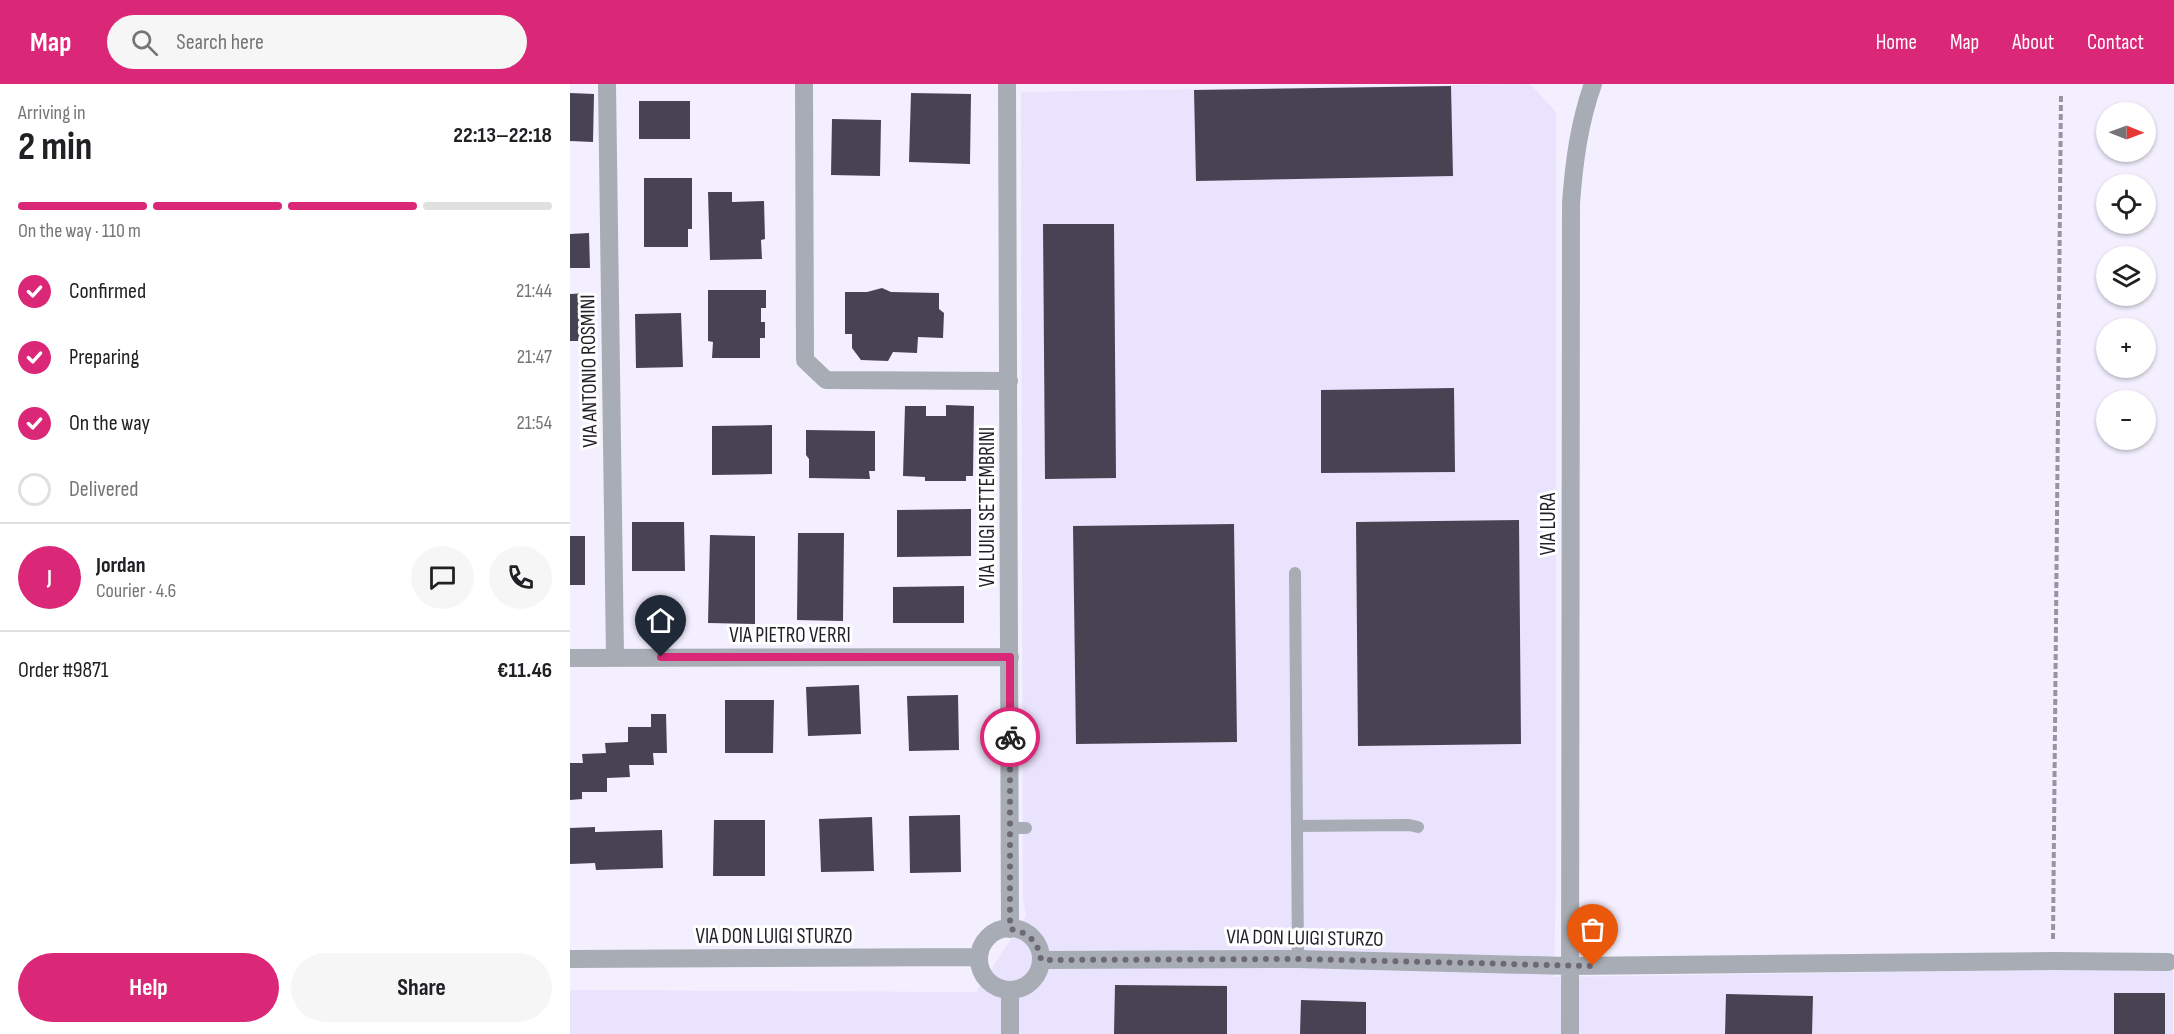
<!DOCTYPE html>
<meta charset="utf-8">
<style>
body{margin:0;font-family:"Sofia Sans Condensed",sans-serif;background:#f6f6f6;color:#202124;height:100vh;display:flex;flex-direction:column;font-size:22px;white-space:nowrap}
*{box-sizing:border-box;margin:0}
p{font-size:20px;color:#757577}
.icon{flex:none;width:33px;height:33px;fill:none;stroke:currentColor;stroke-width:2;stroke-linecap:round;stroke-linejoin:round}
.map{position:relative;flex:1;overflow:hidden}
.sheet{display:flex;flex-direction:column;background:#fff;width:570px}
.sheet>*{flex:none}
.needle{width:39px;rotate:91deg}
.tools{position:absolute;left:1526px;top:18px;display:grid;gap:12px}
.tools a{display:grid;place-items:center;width:60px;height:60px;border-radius:50%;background:#fff;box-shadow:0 2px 4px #0004;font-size:30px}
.pin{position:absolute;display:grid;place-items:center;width:51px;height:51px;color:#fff;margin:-62px -26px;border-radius:50% 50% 50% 0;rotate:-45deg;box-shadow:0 0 6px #0007}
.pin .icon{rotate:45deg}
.courier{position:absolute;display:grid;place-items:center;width:60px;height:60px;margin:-30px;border:4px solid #db2777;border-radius:50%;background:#fff;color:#222;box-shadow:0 2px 8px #0007}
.headline em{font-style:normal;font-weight:700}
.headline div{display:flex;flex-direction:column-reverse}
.headline{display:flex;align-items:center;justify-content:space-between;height:102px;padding:0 18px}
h1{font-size:39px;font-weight:700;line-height:45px}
.bar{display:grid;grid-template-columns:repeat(4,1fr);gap:9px 6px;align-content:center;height:72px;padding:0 18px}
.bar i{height:8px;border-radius:4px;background:#e0e0e0}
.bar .selected{background:#db2777}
.bar p{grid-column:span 4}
.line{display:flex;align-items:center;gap:15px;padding:0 18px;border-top:2px solid #e0e0e0}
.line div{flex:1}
.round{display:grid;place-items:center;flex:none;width:63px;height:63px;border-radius:32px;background:#f6f6f6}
ol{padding:0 18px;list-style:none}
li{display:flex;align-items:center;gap:18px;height:66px}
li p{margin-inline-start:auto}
li .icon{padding:6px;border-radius:50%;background:#db2777;color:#fff;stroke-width:4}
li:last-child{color:#757577}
li i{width:33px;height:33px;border:3px solid #e0e0e0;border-radius:50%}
.action{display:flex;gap:12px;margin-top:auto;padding:12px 18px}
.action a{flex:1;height:69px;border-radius:36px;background:#db2777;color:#fff;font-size:24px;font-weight:700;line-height:69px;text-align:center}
.action a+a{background:#f6f6f6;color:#202124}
header{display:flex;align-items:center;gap:36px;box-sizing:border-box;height:84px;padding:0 30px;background:#db2777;color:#fff}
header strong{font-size:28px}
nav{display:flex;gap:33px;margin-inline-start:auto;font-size:21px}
.search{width:420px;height:54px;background:#f6f6f6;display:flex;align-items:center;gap:15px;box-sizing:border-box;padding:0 21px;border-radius:33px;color:#757577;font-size:22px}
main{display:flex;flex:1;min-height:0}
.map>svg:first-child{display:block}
</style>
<header>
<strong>Map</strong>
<div class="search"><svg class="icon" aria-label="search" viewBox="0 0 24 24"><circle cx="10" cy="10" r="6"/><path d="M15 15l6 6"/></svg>Search here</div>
<nav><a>Home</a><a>Map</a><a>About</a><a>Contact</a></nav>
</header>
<main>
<section class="sheet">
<div class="headline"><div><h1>2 min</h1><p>Arriving in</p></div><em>22:13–22:18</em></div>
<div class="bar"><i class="selected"></i><i class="selected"></i><i class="selected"></i><i></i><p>On the way · 110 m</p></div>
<ol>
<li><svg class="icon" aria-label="check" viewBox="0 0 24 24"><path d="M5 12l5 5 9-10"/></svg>Confirmed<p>21:44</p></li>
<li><svg class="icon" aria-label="check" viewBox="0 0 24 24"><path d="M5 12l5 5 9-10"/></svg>Preparing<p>21:47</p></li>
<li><svg class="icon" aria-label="check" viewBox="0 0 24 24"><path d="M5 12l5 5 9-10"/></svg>On the way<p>21:54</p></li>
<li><i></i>Delivered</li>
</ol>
<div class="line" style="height:108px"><b class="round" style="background:#db2777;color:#fff">J</b><div><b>Jordan</b><p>Courier · 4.6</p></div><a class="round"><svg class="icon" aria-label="chat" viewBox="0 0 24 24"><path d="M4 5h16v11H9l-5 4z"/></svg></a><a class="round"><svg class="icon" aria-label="phone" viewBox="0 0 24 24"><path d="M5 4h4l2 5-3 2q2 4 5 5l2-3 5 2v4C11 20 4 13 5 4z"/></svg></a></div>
<div class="line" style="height:78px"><div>Order #9871</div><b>€11.46</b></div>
<div class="action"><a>Help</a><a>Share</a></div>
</section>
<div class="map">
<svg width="1604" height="950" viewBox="0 0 1604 950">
<rect width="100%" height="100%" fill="#f3efff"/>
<path fill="#eae3fe" d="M960,0l26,28v775l-2,90 619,-9v66h-1603v-44l406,2 50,-76 -3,-18 -2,-806z"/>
<path fill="#474353" d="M881,2l2,90 -257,5 -2,-91z
M0,9l24,1 -1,48 -23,-1z
M341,9l60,1 -1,70 -61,-2z
M69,17h51v38h-51z
M262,35l49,1 -1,56 -49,-1z
M74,94h48v51h-4v18h-44z
M138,108h24v10l32,-1 1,38 -4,1 1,19 -52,1z
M473,140h71l2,254 -71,1z
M19,149l1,35h-20v-34z
M312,204l9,4 48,1v16l5,4 -1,25 -25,-1 -1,16 -24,-1 -5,9 -27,-1 -9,-12v-14h-7v-42h22z
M138,206h58v18h-5v14h4v16h-5v20h-48l1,-16 -5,-1z
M19,209v48h-19v-47z
M111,229l2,54 -47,1 -1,-54z
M884,304l1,84 -134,1v-83z
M376,321l28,1 -1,70h-7v5h-41v-4l-22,-1 2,-70h21v10h20z
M202,341v49l-60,1v-49z
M236,346l69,1v40h-6l1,8 -61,-1v-19l-3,-4z
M401,425v47l-74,1v-47z
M949,436l2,224 -163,2 -2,-224z
M62,438h52l1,49h-53z
M664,440l3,218 -161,2 -3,-218z
M228,449h46l-1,88 -46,-1z
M140,451l45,1v88l-47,-1z
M0,452h15v49h-15z
M394,502v37h-71v-36z
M289,601l2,49 -53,2 -2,-49z
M388,611l1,55 -50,1 -2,-55z
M155,616h49l-1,53h-48z
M81,630h15l1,39h-14l1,12h-25l1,12 -23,1v14h-25v7l-12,1v-37h13l-1,-9 24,-1 -1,-10 23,-1v-15h23z
M390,731l1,57 -51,1 -1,-57z
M302,733l2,54 -53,1 -2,-53z
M144,736h51v56h-52z
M25,743v5l67,-2 1,38 -67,2 -1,-7 -25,1v-36z
M545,901l112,1v48h-113z
M1544,909h51v41h-51z
M1156,910l87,2 -1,38h-87z
M731,916l65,2v32h-66z"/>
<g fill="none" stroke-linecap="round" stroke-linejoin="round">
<path stroke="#9794a0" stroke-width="4" stroke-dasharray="6 3" stroke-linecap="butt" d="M1483,855l8,-845"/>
<path stroke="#a8acb4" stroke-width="12" d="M725,489l3,386
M727,742l112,-1 9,2
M440,744h16"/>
<path stroke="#a8acb4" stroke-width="18" d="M37,0l8,573
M234,0l1,276 21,20 183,1
M437,0l3,845
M0,574l440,-1
M409 875a31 31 0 1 1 62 0a31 31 0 1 1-62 0Z
M0,875l409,-2
M471,876l257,-1 271,7 484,-5 115,1
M440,906v44
M1000,950l1,-831c3,-40 8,-80 22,-119"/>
</g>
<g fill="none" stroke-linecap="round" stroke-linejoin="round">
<path stroke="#6c6973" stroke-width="6" stroke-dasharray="0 10.8" d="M440,653v192c18,3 28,12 31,31l257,-1 295,7"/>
<path stroke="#db2777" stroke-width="8" d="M91,573h349v80"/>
</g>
<g text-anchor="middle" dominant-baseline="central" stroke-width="6" stroke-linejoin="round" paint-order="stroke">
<g font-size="21" fill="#232128" stroke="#fff">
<text transform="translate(19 287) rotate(-91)">VIA ANTONIO ROSMINI</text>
<text transform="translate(417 423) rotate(-90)">VIA LUIGI SETTEMBRINI</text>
<text transform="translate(978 440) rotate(-90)">VIA LURA</text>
<text x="220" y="551">VIA PIETRO VERRI</text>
<text x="204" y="852">VIA DON LUIGI STURZO</text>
<text transform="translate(735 854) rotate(1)">VIA DON LUIGI STURZO</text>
</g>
</g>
</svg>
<div class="tools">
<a><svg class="needle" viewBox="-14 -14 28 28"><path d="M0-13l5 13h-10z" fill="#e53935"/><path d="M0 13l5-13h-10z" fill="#757577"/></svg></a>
<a><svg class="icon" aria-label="locate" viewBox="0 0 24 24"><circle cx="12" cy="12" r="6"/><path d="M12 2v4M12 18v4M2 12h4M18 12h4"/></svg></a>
<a><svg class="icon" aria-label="layers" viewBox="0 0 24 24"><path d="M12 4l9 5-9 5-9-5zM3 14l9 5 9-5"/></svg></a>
<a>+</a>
<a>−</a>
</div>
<div class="pin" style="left:1023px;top:882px;background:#ea580c"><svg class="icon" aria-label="bag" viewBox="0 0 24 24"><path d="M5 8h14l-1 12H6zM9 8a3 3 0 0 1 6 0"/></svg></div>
<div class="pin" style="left:91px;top:573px;background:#1f2937"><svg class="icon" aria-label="home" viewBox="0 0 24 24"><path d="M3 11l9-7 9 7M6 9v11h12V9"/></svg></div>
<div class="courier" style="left:440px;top:653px"><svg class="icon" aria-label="bike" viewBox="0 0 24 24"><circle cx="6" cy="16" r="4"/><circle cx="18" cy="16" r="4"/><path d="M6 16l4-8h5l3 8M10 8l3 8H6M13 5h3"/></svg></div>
</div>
</main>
